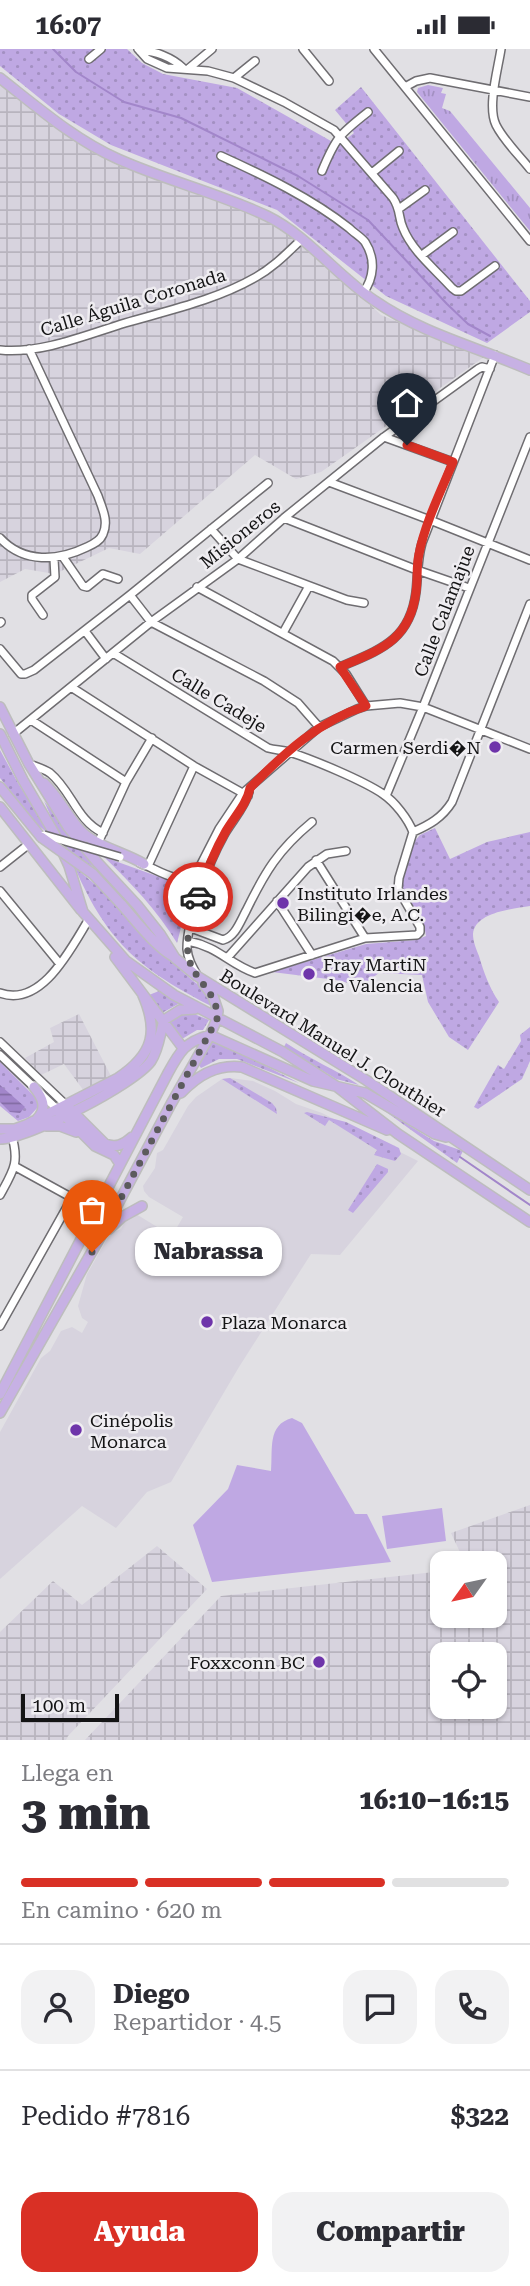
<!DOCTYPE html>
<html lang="es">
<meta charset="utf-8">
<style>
body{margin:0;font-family:"Roboto Serif",serif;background:#f2f2f3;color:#2b2b33;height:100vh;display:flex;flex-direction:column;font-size:26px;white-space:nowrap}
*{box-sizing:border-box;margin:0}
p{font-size:23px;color:#7c7c81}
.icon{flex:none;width:38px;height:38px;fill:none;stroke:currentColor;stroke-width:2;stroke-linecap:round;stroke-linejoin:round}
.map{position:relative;height:1691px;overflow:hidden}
.sheet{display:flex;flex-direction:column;background:#fff;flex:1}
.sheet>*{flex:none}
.needle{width:46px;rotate:237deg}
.buttons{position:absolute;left:430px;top:1502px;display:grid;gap:14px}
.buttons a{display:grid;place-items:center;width:77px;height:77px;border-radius:14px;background:#fff;box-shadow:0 2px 5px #0004;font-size:35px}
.scale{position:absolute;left:21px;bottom:18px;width:98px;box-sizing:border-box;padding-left:7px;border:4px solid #141415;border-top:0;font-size:19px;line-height:24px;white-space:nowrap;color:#141415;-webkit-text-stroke:5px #efedf1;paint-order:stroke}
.pin{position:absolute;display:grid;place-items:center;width:60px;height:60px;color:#fff;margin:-72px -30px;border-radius:50% 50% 50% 0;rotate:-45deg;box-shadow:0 0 7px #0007}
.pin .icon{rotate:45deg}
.courier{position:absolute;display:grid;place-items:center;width:70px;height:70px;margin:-35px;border:5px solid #d93025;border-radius:50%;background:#fff;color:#222;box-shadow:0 2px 9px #0007}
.bubble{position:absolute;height:49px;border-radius:21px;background:#fff;box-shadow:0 2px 5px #0004;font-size:23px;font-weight:800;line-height:49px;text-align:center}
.head em{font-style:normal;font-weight:800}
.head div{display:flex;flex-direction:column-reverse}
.head{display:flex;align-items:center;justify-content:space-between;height:119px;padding:0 21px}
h1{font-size:46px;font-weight:800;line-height:52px}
.bar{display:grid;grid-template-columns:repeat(4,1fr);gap:10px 7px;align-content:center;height:84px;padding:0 21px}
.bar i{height:9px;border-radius:5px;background:#e1e1e2}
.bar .selected{background:#d93025}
.bar p{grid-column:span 4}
.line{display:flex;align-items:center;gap:18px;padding:0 21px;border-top:2px solid #e1e1e2}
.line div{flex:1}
.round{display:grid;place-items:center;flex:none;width:74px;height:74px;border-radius:21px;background:#f2f2f3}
.button{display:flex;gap:14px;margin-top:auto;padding:14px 21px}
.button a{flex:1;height:80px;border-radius:21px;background:#d93025;color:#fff;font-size:28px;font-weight:800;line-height:80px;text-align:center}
.button a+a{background:#f2f2f3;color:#2b2b33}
.status{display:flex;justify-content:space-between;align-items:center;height:49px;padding:0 35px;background:#fff;direction:ltr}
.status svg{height:19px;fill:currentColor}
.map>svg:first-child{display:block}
</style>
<div class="status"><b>16:07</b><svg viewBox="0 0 49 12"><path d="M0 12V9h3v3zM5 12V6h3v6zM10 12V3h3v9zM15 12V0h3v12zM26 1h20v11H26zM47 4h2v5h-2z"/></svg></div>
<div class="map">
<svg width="530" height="1691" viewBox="0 0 530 1691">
<defs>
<pattern id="industrial-grid" width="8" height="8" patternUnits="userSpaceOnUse" patternTransform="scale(1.75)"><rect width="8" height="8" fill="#d7d3de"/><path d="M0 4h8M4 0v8" fill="none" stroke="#b8b4be"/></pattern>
<pattern id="grass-dots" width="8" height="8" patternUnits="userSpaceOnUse" patternTransform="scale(1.75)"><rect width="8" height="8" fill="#bfa8e3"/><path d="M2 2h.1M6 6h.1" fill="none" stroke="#a390c2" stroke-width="1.8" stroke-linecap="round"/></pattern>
<pattern id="park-tufts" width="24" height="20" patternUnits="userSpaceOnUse" patternTransform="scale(1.75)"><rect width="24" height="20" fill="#bfa8e3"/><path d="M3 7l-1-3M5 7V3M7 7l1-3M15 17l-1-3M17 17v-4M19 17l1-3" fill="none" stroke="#a390c2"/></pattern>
<pattern id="water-rules" width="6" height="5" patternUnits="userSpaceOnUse" patternTransform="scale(1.75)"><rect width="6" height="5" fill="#a286ca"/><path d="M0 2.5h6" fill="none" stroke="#836ca3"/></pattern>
</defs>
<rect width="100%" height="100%" fill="#e1e0e4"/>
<path fill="#d7d3de" d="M230,1029l23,3 22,10 21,13 26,9 96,48 -78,94 -29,-1 -72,113 -68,115 -24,10 -31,36 -34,-22 -82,73v-147l41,-74 9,-7 11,-20 11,-4 10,6 6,-11 -6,-4 -4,-12 9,-32 23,-40 11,-5 6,-12 9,-3 36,22 11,-19 -34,-20 -5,-6 -1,-5 12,-18 2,-15 6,-3 25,-44 8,-9 26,-18z"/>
<path fill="url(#industrial-grid)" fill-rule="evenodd" d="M0,30l116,86 37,8 127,49 24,18 77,75 103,42 -163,115 -25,7 -41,-24 -115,99 -31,-6 -54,26 -30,-5 -25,13z
M79,965l32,62 -27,15 -20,-27 -23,11 -16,-17 29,-16 -4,-14z
M530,1456v235h-445l136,-144 222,-25v44h52v-52h-30l-14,-30zM443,1605h52v52h-52z
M157,1497l50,43 -139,147 -2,4h-66v-108l53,-51 29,24z"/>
<path fill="url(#grass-dots)" d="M0,0h127l15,14 21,11 74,14 101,57 16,-12 -19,-23 26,-23 169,214v11l-43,31 -101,-47 -109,-86 -166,-65 -52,-31 -59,-48z
M0,701l18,33 33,53 -13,-11 -38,-47z
M44,752l53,68 -31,-18z
M435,779l15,31 37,-17 43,-10v74c-17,3 -55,6 -57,28 0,7 3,15 6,22 5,17 10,31 20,46l-31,48 -19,-13 -21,-35 -6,-27 -43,-2 -18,13 -25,-6 -64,-8 94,-28 50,-4 10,-4c-1,-20 -24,-33 -25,-54l13,-40 6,-7z
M104,808l72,26 16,2 -15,58c-20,-33 -45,-59 -73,-86z
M75,819c47,35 80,84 126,119l6,7 6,13c-72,-37 -105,-63 -138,-139z
M159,942l21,12 -18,10 -13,-18z
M183,964l11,1 15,6 -6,10h-6l-15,9 -13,-17z
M530,978v34l-8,18 -44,30 -4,-2 24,-42 6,4 17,-28 -1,-6z
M214,993l11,3 74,38 -62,-24h-18l-18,9 -3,-4 12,-20z
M286,994c24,16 50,27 73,42l-23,-6 -52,-32z
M0,1013l37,37 1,8 -9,10 -11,4 -18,-15z
M230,1029l42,25 4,5 1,6 -55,-35z
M375,1055l59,37 29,10 -6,12z
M307,1063l39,10 53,26 2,6 -6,7 -21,-6 3,-5 -48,-30 -4,6 -21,-13z
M377,1115l11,5v3l-35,41 -5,-3z"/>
<path fill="url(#park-tufts)" d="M428,36l15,3 -2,5 5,1 -4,14 8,3 80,97v23l-113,-139 1,-4z"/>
<path fill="#bfa8e3" d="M292,1369l10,5 53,91h12l24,48 -179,20 -19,-57 35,-36 9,-24 34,6c2,-22 -4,-46 21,-53z
M442,1459l4,33 -59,8 -5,-33z"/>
<path fill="url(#water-rules)" d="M0,1036l25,22 -5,6 -10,-1 -10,-10z"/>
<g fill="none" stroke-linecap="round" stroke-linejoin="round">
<path stroke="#a286ca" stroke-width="2" d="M53,0l23,23 48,30 57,16 117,58 70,44 79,84 21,20 22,12
M460,1108l70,48"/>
<defs>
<path id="minor" d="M138,0l9,10 20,9 41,3 26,7 50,24 50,28 59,68c8,12 5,19 10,30 9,23 33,42 49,60l4,3h5l34,-25
M303,0l26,32
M374,0l156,192
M501,0c-3,20 -14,58 -5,76 8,16 23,30 34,44
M140,2c14,-1 33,7 43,17
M89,10l12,-10
M188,20l24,-20
M234,29l21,-17
M405,38l11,-6 14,-3 100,19
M221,107c44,20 90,42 128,72 5,5 12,9 16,14 11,17 9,36 -2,51
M322,122c14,-34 18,-37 46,-59
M372,124l27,-22
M400,159l25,-18
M422,206l31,-23
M0,301c41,4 86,-15 125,-27 45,-13 91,-23 131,-46 18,-10 31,-24 46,-38
M384,388l69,25
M329,433l101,38 100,40
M284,469l133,52 52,18
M211,480l27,30 109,41 17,3
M0,489c24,26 58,23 87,9 7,-3 13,-6 16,-13 6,-13 -1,-26 -5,-38l-69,-147
M63,508l20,29 4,1 16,-13 15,5
M197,538l136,74 13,13 20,32
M130,546l21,27 113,59 34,22 21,24
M43,566l-11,-16v-4l23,-18 -1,-18
M0,574l1,-1
M85,582l21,28
M283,584l26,-47
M0,600l21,25h4l9,-4 96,-75 138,-112
M113,604l155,95c7,2 14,2 21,4 23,7 75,29 94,42 12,8 25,25 30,38
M340,618c39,-17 70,-26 76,-75 2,-17 1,-32 6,-49l73,-188
M71,638l123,79 54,30
M31,671l95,62
M13,685l138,-112 87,-63 46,-41 100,-81 94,-68 4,-2 8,2
M29,715c8,3 15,5 21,9 22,18 26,47 53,60
M386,747l37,-89 107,-270
M413,783c16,-7 29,-14 39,-30l78,-198
M98,794l28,-61 26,-44
M316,811l49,78
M140,814c17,6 40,24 56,11l23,-45 24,-36 76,-66 38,-18 9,-3 34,-3 23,4 107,42
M148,817l46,-100
M0,818l29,-23
M0,842l60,73
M277,852l35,54
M191,879l32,12c12,-3 17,-18 23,-29 19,-39 32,-61 66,-89
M188,892c31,6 41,23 67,32l110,-35 52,-3 3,-3v-5l-22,-38 1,-11 14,-46
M228,908l80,-90 19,-13 19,-3
M197,926c-5,-9 -9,-16 -10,-26 0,-31 22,-87 37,-114 8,-14 21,-28 25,-43
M0,944c42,15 71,-45 89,-74
M0,993l66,63
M0,1006l57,54
M16,1118l80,44
M0,1146c14,-25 20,-33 11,-62
M0,1277l72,-128"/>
<path id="major" d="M0,29c37,29 75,62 118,81 49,22 101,34 149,57 41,20 70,60 108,85 46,32 104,47 155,69
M0,658l29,57 39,63 30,36 39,42 23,29 15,24 22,18 169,104 164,110
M0,685l23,46 31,53 15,33 14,46 43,49 48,34 109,57 53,34 62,48 132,88
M44,734c15,14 23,33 37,48 16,16 43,21 63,33
M0,738l41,50
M0,758l81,103
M121,855c16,18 32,40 53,53
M115,908l68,91
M34,1038c8,10 14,21 3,32
M181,1044c17,-18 36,-29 61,-26l145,63
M69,1059l36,36c11,4 18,1 27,-7
M61,1063l34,34 19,9 6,9
M46,1077h14l16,6
M0,1080h15l11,-4 92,-47c36,-24 41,-47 24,-85
M0,1090c27,0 135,-55 151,-78 8,-12 9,-28 13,-41l16,-10 15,-1
M109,1180l13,-12 20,-11
M0,1345l168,-321c12,-22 17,-31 42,-38l103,46 52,12 70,41 11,3
M0,1364l102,-179 69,-130 39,-69 7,-16 1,-8 -5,-15 -10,-13"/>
</defs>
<use href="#minor" stroke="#6f6d71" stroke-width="10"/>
<use href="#major" stroke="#bdbdbd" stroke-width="12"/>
<use href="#minor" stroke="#fff" stroke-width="7"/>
<use href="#major" stroke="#c7b1e4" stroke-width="9"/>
<defs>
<path id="minor-bridge" d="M44,786l76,22"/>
<path id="major-bridge" d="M41,788l52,37 28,30"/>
</defs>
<use href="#minor-bridge" stroke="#6f6d71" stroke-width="10" stroke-linecap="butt"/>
<use href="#major-bridge" stroke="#bdbdbd" stroke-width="12" stroke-linecap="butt"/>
<use href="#minor-bridge" stroke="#fff" stroke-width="7"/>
<use href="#major-bridge" stroke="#c7b1e4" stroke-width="9"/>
</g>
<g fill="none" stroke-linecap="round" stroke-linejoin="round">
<path stroke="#5c5b5d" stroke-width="7" stroke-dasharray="0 12.6" d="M92,1203l125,-233c2,-26 -22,-37 -28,-60 -5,-19 4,-44 9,-62"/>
<path stroke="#d93025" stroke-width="9" d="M198,848c7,-22 16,-45 28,-66 8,-14 21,-27 24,-43 33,-34 70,-68 116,-82l-26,-39c39,-17 70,-26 76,-75 2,-13 0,-25 3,-38 6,-31 22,-63 34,-92l-46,-17"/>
</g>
<g fill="#6e34aa" stroke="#efedf1" stroke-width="2.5">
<circle cx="495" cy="698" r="7"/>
<circle cx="283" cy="854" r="7"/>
<circle cx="309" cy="925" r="7"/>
<circle cx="207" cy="1273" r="7"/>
<circle cx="76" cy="1381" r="7"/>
<circle cx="319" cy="1613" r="7"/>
</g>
<g text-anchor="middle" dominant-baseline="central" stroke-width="5" stroke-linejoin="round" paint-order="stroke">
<g font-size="18" fill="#141415" stroke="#efedf1">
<text transform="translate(133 253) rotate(-17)">Calle Águila Coronada</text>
<text transform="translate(240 485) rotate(-39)">Misioneros</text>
<text transform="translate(444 562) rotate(-69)">Calle Calamajue</text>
<text transform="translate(219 651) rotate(31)">Calle Cadeje</text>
<text transform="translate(333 994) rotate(32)">Boulevard Manuel J. Clouthier</text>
</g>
<g font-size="18" fill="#141415" stroke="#efedf1" text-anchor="start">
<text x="481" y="698" text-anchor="end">Carmen Serdi�N</text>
<text x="297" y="844">Instituto Irlandes<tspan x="297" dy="21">Bilingi�e, A.C.</tspan></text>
<text x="323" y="915">Fray MartiN<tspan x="323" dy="21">de Valencia</tspan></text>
<text x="221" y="1273">Plaza Monarca</text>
<text x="90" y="1371">Cinépolis<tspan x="90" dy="21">Monarca</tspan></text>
<text x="305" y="1613" text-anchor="end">Foxxconn BC</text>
</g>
</g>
</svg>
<div class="buttons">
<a><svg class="needle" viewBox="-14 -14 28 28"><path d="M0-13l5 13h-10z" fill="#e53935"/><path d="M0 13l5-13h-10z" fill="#7c7c81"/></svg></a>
<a><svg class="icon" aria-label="locate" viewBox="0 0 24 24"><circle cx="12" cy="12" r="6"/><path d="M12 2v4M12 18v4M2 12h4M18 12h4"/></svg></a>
</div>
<div class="scale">100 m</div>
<div class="pin" style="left:92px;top:1203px;background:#ea580c"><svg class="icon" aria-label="bag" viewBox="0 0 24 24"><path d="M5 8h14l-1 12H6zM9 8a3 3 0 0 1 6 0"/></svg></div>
<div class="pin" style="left:407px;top:396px;background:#1f2937"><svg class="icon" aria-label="home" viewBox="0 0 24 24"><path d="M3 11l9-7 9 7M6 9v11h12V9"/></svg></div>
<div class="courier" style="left:198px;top:848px"><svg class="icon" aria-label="car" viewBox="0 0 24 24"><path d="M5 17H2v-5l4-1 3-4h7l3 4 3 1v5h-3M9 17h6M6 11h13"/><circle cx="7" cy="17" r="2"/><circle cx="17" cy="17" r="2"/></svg></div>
<div class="bubble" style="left:135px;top:1178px;width:147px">Nabrassa</div>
</div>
<section class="sheet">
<div class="head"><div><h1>3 min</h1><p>Llega en</p></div><em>16:10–16:15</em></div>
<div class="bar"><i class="selected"></i><i class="selected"></i><i class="selected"></i><i></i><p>En camino · 620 m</p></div>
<div class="line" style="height:126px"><a class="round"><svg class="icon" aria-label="person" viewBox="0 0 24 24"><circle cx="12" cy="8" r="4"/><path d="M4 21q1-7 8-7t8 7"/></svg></a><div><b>Diego</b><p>Repartidor · 4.5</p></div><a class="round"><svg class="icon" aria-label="chat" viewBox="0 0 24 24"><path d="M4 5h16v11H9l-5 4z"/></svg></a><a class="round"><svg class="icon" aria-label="phone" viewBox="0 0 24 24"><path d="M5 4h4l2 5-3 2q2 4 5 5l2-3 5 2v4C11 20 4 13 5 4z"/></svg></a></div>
<div class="line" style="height:91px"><div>Pedido #7816</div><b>$322</b></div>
<div class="button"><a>Ayuda</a><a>Compartir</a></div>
</section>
